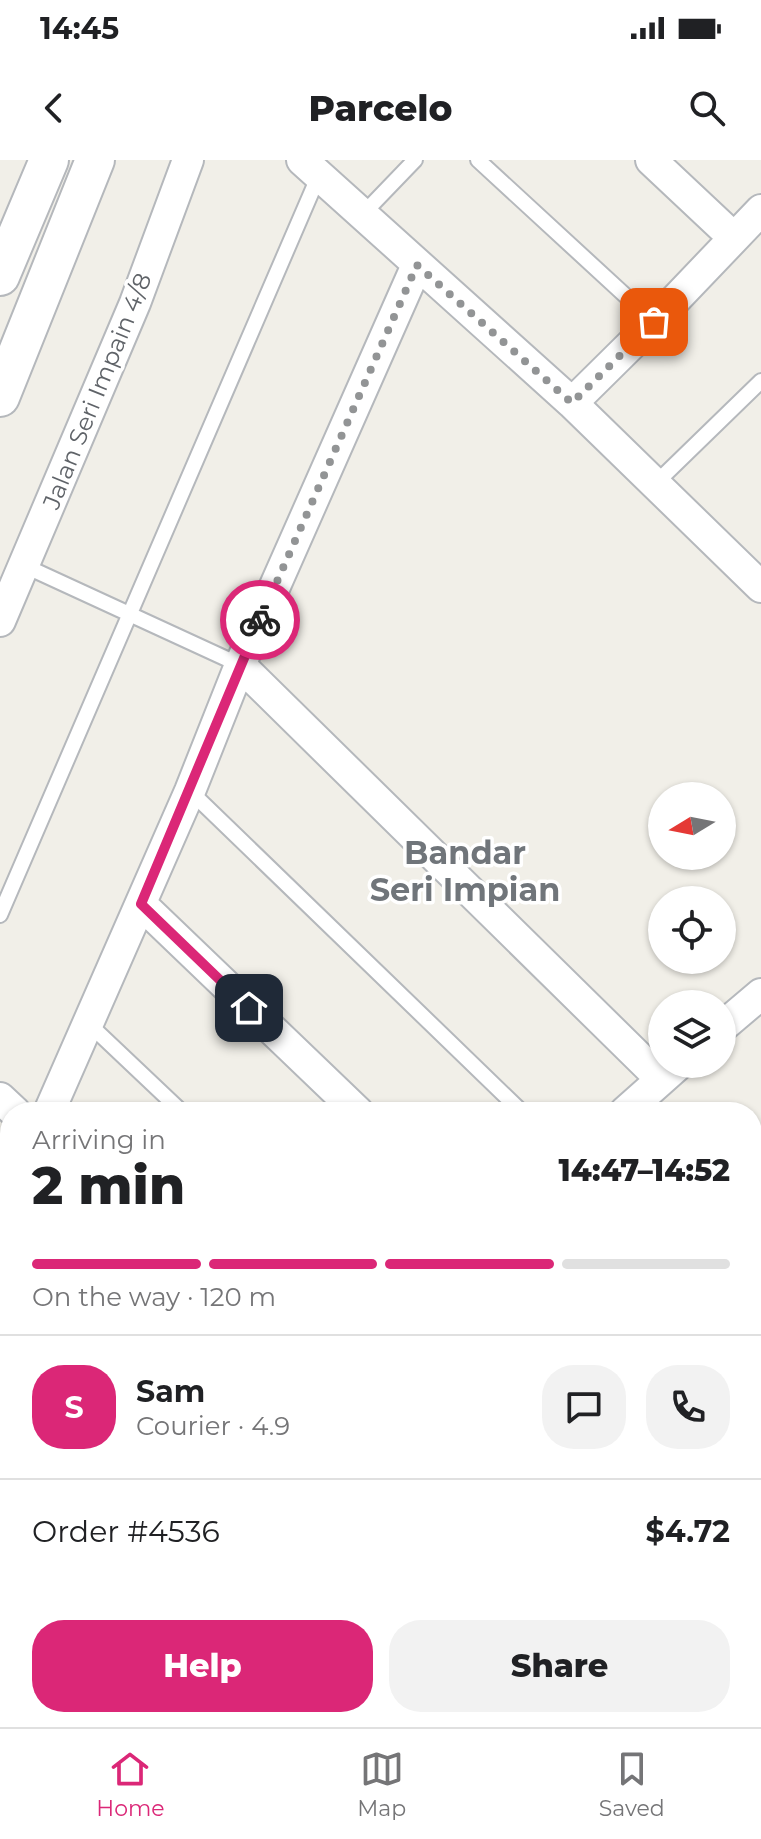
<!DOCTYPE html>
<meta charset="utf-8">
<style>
body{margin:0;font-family:Montserrat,sans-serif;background:#f2f2f2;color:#202124;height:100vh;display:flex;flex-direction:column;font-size:30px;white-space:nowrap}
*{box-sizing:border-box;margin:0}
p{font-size:26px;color:#757577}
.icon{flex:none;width:44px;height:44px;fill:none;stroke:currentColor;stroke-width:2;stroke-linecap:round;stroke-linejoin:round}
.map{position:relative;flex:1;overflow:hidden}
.details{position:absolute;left:0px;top:942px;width:762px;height:626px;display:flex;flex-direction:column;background:#fff;border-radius:32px 32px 0 0;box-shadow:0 2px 6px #0004}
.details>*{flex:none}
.needle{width:52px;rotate:260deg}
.fabs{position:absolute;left:648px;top:622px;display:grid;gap:16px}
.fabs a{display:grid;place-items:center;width:88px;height:88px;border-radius:50%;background:#fff;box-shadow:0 2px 6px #0004;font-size:40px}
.pin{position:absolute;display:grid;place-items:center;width:68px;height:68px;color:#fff;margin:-34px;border-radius:16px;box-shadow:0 4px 12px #0006}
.courier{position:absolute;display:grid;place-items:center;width:80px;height:80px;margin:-40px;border:6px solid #db2777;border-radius:50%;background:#fff;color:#222;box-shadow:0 2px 10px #0007}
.headline em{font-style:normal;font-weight:800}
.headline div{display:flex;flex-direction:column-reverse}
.headline{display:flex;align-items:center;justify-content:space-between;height:136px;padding:0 32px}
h1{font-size:52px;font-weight:800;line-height:60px}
.bar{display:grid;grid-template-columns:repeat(4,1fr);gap:12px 8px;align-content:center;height:96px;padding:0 32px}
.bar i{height:10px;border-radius:6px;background:#e0e0e0}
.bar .selected{background:#db2777}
.bar p{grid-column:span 4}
.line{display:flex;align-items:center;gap:20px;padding:0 32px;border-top:2px solid #e0e0e0}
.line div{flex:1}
.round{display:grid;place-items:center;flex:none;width:84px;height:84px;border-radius:32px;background:#f2f2f2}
.primary-button{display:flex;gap:16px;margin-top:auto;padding:16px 32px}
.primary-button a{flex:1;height:92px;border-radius:32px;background:#db2777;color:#fff;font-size:32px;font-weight:800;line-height:92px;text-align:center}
.primary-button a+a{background:#f2f2f2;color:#202124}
.status{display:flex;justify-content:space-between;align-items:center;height:56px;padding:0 40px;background:#fff;direction:ltr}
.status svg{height:22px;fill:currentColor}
header{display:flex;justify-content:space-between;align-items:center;height:104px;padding:0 32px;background:#fff;font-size:36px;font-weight:800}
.tab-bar{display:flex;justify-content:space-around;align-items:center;height:112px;border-top:2px solid #e0e0e0;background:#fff;font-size:22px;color:#757577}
.tab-bar a{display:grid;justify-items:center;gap:4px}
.tab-bar .selected{color:#db2777}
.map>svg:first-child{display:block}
</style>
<div class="status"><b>14:45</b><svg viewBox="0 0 49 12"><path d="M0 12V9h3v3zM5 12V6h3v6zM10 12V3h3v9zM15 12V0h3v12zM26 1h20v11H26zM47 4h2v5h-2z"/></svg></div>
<header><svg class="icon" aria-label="back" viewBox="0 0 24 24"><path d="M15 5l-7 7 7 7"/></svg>Parcelo<svg class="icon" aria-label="search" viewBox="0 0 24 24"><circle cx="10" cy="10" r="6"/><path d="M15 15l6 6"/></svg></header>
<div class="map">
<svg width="761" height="1567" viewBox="0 0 761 1567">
<rect width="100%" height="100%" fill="#f1efe8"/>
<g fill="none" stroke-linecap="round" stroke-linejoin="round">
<defs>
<path id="service" d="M478,0l176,162
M363,54l52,-54
M655,324l106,-103
M25,406l215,99
M190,631l332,321
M0,755l319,-740
M88,863l94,89
M752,1001l9,-8
M0,1073l10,-11
M0,1101l10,9
M752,1315l9,-8
M484,1558l9,9"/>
<path id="minor" d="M302,0l270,243 189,184
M651,0l83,78
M572,243l82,-81 107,-112
M0,461l135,-318 53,-143
M240,505l421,414
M141,744l217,208
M722,867l39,-33
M0,938l15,14
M49,952l141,-321 50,-126 177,-400
M625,952l54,-48
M752,1163l9,-8
M0,1263l10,9
M752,1475l9,-8
M309,1558l9,9
M649,1558l9,9"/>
<path id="tertiary" d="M0,116l49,-116
M0,237l95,-237
M0,1405l10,10
M0,1461l10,10
M101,1558l9,9
M163,1558l10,9"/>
</defs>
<use href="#service" stroke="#b5b8bc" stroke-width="18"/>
<use href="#minor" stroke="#b5b8bc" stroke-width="34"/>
<use href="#tertiary" stroke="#b5b8bc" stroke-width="42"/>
<use href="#service" stroke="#fff" stroke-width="14"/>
<use href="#minor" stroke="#fff" stroke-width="30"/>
<use href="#tertiary" stroke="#fff" stroke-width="38"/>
</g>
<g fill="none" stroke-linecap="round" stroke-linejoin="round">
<path stroke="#929495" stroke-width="8" stroke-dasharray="0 14.4" d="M260,460l157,-355 155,138 82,-81"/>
<path stroke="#db2777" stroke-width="10" d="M249,848l-108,-104 119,-284"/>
</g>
<g text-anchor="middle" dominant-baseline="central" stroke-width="7" stroke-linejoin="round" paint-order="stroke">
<g font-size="24" fill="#5f6368" stroke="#fff">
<text transform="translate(97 231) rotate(-68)">Jalan Seri Impain 4/8</text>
</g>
<g font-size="32" font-weight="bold" fill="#70757a" stroke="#fff">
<text x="465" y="692">Bandar<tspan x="465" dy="37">Seri Impian</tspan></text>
</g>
</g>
</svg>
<div class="fabs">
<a><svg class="needle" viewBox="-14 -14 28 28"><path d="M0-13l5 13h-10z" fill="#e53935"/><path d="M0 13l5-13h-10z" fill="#757577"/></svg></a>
<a><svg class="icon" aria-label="locate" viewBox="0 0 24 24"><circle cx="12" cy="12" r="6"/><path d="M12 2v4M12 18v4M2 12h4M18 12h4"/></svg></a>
<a><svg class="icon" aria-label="layers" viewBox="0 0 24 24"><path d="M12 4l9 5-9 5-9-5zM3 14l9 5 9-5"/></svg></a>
</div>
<div class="pin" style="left:654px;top:162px;background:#ea580c"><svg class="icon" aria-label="bag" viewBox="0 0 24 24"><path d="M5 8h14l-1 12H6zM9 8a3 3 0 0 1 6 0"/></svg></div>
<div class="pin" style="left:249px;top:848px;background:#1f2937"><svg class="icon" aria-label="home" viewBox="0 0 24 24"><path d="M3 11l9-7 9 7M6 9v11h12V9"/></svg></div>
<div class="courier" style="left:260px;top:460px"><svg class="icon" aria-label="bike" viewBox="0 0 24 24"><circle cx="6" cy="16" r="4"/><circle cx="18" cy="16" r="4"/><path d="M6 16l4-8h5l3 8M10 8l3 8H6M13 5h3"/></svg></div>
<section class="details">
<div class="headline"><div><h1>2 min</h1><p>Arriving in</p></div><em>14:47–14:52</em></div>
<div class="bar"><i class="selected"></i><i class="selected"></i><i class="selected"></i><i></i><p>On the way · 120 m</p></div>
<div class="line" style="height:144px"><b class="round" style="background:#db2777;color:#fff">S</b><div><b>Sam</b><p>Courier · 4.9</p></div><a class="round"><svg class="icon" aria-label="chat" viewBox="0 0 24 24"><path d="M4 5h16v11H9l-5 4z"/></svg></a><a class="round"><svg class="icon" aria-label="phone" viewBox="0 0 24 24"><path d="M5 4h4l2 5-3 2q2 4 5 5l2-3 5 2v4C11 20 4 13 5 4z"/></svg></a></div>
<div class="line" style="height:104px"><div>Order #4536</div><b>$4.72</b></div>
<div class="primary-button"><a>Help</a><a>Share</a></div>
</section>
</div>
<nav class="tab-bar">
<a class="selected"><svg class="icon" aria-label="home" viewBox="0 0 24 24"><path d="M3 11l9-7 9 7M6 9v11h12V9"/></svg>Home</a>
<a><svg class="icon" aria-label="map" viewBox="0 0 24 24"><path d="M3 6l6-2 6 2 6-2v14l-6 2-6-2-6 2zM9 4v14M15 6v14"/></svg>Map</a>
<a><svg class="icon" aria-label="saved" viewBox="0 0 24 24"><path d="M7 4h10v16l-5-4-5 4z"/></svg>Saved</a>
</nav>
